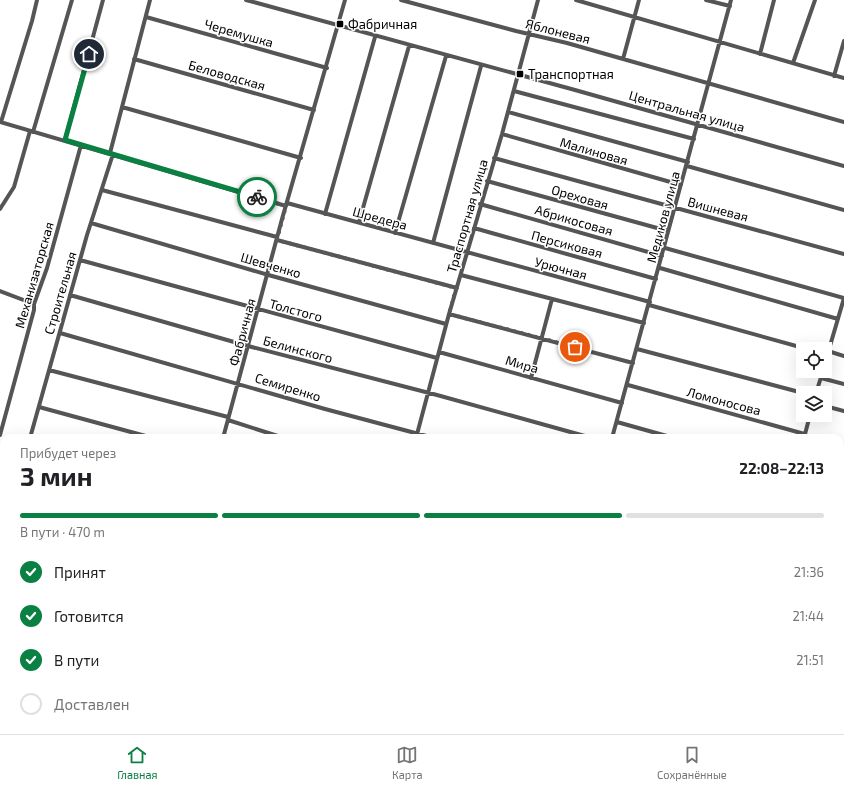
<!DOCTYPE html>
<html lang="ru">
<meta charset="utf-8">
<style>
body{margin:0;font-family:"Exo 2",sans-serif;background:#f6f6f6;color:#202124;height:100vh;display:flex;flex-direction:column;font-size:15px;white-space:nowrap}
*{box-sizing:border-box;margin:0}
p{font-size:13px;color:#757577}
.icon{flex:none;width:22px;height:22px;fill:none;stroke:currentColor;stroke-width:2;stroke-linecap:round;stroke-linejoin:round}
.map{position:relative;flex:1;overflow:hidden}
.side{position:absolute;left:0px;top:434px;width:844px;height:300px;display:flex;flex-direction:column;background:#fff;border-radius:12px 12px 0 0;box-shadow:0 4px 16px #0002}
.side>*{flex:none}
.tools{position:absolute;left:796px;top:342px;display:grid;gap:8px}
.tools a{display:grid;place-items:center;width:36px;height:36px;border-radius:0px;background:#fff;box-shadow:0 4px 16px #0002;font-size:20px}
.pin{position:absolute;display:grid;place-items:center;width:34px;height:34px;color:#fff;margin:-17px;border:2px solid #fff;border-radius:50%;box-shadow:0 1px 4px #0007}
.courier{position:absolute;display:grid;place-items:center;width:40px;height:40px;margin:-20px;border:3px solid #0b8043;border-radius:50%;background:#fff;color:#222;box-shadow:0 1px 5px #0007}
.head em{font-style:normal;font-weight:700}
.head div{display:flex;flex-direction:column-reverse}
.head{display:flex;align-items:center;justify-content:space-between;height:68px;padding:0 20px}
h1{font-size:26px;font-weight:700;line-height:30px}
.bar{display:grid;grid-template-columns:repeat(4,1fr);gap:6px 4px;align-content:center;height:48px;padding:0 20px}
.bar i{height:5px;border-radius:3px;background:#e0e0e0}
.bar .on{background:#0b8043}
.bar p{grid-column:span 4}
ol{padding:0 20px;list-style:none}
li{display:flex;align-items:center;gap:12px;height:44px}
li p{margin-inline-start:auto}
li .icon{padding:4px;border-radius:50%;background:#0b8043;color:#fff;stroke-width:4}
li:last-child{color:#757577}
li i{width:22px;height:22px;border:2px solid #e0e0e0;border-radius:50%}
.menu{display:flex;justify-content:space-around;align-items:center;height:56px;border-top:1px solid #e0e0e0;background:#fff;font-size:11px;color:#757577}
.menu a{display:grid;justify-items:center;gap:2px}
.menu .on{color:#0b8043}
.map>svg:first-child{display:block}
</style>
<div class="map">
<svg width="844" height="734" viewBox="0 0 844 734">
<rect width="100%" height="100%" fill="#fff"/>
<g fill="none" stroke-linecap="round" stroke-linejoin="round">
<path stroke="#555" stroke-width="4" d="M246,0l329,90 269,76
M401,0l115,31 51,12 277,79
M576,0l268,78
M706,0l24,6
M146,17l181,51
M760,54l14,-54
M134,59l180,51
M623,59l16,-59
M793,63l22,-63
M834,76l10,-35
M514,91l180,48
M122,107l179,51
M508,112l180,50
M0,122l286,84
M1,122l31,-101 5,-21
M33,132l39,-132
M502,134l179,51
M65,140l38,-140
M110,153l40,-153
M494,158l350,96
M687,166l157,44
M487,181l181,50
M102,190l175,47
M287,203l363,99
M480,204l182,52
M0,209l14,-22 16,-56
M325,214l50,-177
M359,222l50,-176
M91,223l181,53 174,48
M474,228l182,51
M395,233l51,-177
M277,240l180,48
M433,243l48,-177
M665,248l179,50
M80,260l357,98
M660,268l178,51
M461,275l183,48
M0,291l34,13
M70,295l178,51 189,49 155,43
M649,305l158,44
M449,314l184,49
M60,333l265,76 109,29
M637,349l166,44
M828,351l16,5
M439,352l183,51
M825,363l19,-65
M49,370l179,47
M531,378l21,-79
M821,378l23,6
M628,385l173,48 14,5
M816,393l7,-22
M825,406l19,5
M39,407l114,31
M228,420l56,18
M617,422l57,16
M0,435l34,-125v-6l13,-36 34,-123
M30,438l57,-203 26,-81
M223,438l59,-219 63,-219
M416,438l33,-124 53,-180 36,-134
M612,438l119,-438
M804,438l6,-23
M840,445l4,1
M840,482l4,1
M0,521h4
M840,551l4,1
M0,562l4,7
M840,593l4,1
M840,633l4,1
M840,676l4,1
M840,724l4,2
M99,730l3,4
M168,730l3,4
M289,730l1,4
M407,730l1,4
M450,730l1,4
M507,730l1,4
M734,730l14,4
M0,731l4,-2
M613,734l1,-4
M675,734l1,-4"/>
</g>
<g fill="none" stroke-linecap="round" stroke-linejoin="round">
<path stroke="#595959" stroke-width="4" stroke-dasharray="0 7.2" d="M257,197l29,9 -9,34 179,48 -7,26 126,33"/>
<path stroke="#0b8043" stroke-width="5" d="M89,54l-24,86 192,57"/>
</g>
<g fill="#000" stroke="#fff" stroke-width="1.5">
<rect x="336" y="20" width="8" height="8" rx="2"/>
<rect x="516" y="70" width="8" height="8" rx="2"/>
</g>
<g text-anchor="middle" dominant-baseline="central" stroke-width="3" stroke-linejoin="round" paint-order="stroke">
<g font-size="13" fill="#000" stroke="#fff" text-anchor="start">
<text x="348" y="24">Фабричная</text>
<text x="528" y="74">Транспортная</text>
</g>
<g font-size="13" fill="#000" stroke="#fff">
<text transform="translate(558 31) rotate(14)">Яблоневая</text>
<text transform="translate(239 33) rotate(16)">Черемушка</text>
<text transform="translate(227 75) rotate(16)">Беловодская</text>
<text transform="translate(687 111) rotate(16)">Центральная улица</text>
<text transform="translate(594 151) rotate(16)">Малиновая</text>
<text transform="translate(580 197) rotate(16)">Ореховая</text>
<text transform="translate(718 209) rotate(15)">Вишневая</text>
<text transform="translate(467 216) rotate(-74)">Траспортная улица</text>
<text transform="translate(663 217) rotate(-75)">Медиков улица</text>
<text transform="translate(380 218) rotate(15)">Шредера</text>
<text transform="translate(574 220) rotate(16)">Абрикосовая</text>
<text transform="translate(567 244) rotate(15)">Персиковая</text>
<text transform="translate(271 265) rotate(16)">Шевченко</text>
<text transform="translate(561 268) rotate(15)">Урючная</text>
<text transform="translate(34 275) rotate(-74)">Механизаторская</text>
<text transform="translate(60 293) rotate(-74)">Строительная</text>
<text transform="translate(296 310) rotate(15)">Толстого</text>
<text transform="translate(242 332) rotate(-75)">Фабричная</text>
<text transform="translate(298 349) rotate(15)">Белинского</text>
<text transform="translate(522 364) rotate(16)">Мира</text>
<text transform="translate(288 387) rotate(17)">Семиренко</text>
<text transform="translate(724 401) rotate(15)">Ломоносова</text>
</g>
</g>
</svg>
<div class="tools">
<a><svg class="icon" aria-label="locate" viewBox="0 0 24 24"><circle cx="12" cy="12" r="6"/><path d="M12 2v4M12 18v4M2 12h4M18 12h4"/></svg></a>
<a><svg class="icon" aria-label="layers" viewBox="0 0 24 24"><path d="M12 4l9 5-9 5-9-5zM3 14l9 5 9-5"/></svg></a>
</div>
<div class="pin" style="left:575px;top:347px;background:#ea580c"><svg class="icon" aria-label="bag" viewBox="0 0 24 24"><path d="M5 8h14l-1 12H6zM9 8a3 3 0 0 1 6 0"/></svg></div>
<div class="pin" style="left:89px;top:54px;background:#1f2937"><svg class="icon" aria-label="home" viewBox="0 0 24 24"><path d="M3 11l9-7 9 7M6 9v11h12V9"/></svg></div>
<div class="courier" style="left:257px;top:197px"><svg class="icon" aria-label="bike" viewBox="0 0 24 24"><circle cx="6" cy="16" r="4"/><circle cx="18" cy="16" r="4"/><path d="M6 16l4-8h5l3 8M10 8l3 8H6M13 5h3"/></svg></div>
<section class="side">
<div class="head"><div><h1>3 мин</h1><p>Прибудет через</p></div><em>22:08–22:13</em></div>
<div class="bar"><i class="on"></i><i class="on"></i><i class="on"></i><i></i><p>В пути · 470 m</p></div>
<ol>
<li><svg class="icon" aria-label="check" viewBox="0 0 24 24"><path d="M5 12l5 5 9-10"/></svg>Принят<p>21:36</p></li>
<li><svg class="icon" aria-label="check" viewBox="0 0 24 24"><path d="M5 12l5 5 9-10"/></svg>Готовится<p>21:44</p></li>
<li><svg class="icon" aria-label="check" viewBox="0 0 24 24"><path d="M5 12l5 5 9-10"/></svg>В пути<p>21:51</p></li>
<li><i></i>Доставлен</li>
</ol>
</section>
</div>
<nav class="menu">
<a class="on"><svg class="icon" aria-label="home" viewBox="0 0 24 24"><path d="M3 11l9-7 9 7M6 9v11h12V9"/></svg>Главная</a>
<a><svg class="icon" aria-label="map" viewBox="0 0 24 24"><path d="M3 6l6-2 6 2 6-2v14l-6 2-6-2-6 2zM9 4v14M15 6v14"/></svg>Карта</a>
<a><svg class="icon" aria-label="saved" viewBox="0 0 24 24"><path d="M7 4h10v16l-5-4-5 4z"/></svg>Сохранённые</a>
</nav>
